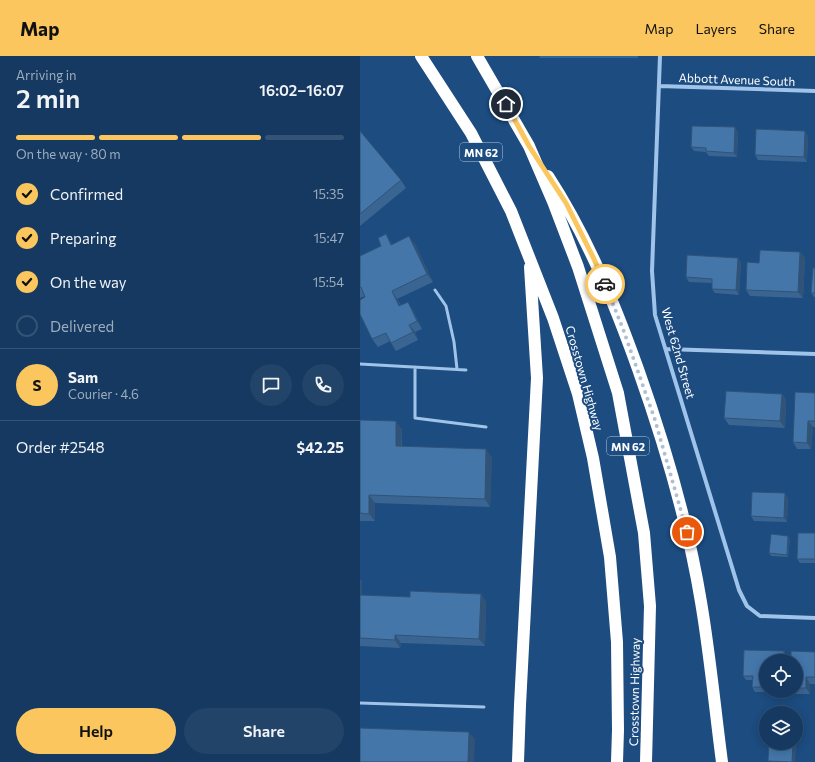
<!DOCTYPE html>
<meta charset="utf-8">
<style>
body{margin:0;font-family:Commissioner,sans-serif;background:#224469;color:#f1f3f6;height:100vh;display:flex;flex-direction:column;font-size:15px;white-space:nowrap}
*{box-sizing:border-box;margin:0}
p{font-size:13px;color:#9dacbd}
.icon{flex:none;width:22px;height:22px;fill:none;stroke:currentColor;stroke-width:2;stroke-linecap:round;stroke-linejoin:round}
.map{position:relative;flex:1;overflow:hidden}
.side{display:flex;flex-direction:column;background:#153960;width:360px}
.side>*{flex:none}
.buttons{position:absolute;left:399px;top:598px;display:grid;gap:8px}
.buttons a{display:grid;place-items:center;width:44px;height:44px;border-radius:50%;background:#153960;box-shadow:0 2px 10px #0003,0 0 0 1px #345375;font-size:20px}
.pin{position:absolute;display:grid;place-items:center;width:34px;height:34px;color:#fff;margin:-17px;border:2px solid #fff;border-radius:50%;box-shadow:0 1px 4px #0007}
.courier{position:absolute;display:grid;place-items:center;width:40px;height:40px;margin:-20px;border:3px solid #fac65d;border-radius:50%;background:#fff;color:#222;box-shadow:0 1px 5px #0007}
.overview em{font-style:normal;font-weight:600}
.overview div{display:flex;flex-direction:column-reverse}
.overview{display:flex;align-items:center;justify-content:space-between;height:68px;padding:0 16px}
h1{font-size:26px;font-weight:600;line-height:30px}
.bar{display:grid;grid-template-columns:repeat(4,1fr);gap:6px 4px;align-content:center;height:48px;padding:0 16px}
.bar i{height:5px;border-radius:3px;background:#345375}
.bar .active{background:#fac65d}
.bar p{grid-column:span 4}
.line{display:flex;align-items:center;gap:10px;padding:0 16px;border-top:1px solid #345375}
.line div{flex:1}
.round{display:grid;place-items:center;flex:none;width:42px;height:42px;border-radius:21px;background:#224469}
ol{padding:0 16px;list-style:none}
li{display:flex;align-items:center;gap:12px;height:44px}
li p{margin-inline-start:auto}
li .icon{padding:4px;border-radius:50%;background:#fac65d;color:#111;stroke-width:4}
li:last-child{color:#9dacbd}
li i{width:22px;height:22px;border:2px solid #345375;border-radius:50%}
.cta{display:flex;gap:8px;margin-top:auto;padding:8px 16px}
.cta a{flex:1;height:46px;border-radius:24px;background:#fac65d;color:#111;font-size:16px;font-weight:600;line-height:46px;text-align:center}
.cta a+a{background:#224469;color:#f1f3f6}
header{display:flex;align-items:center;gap:24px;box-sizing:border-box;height:56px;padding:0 20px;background:#fac65d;color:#111}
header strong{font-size:19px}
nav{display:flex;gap:22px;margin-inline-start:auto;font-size:14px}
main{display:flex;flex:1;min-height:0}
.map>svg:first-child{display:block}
</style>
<header>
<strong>Map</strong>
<nav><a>Map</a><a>Layers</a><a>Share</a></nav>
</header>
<main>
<section class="side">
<div class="overview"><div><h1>2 min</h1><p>Arriving in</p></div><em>16:02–16:07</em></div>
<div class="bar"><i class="active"></i><i class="active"></i><i class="active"></i><i></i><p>On the way · 80 m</p></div>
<ol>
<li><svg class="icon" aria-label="check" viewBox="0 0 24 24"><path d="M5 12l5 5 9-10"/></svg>Confirmed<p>15:35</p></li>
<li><svg class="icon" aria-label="check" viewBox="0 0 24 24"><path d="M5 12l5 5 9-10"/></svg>Preparing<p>15:47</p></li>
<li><svg class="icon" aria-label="check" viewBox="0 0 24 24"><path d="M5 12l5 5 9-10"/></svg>On the way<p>15:54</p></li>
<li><i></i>Delivered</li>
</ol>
<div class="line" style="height:72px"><b class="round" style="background:#fac65d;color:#111">S</b><div><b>Sam</b><p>Courier · 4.6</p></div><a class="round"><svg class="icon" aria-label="chat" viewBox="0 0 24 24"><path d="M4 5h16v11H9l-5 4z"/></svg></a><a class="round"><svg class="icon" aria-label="phone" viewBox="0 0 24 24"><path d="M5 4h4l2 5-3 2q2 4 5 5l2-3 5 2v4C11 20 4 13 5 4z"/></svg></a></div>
<div class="line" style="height:52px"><div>Order #2548</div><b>$42.25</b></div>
<div class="cta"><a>Help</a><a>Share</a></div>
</section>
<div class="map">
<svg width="455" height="706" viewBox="0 0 455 706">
<rect width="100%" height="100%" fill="#1c4c80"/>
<path fill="#2f669e" d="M179,0h99v2h-98z"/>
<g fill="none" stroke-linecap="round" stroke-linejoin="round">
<path stroke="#a0c4e9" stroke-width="3" d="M75,234l11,16 8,36 3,27
M0,308l106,6
M55,311v51l71,9
M0,647l124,4"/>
<path stroke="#a0c4e9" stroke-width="4" d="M300,0l-8,215 3,44 84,275 8,16 13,10 55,2
M299,30l156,5
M306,293l149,5"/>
<path stroke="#fff" stroke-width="12" d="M61,0l50,77 40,78 42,107 25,76 15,64 17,99 7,85 1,88 -1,32
M117,0l52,90 25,58 24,63 40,126 26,140 6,73 -4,156
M188,120c39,60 66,126 90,193 27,76 50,154 63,233 9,53 14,107 21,160
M158,706l2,-57 17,-327 -7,-111"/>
</g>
<path fill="#3a6592" d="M0,75l41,49 5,8 -46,38z
M378,76l-1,25 -28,-1 -3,-4 -12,-1 -3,-4z
M448,80l-1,26 -49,-2 -3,-5z
M26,178l6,10h23l18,38 -36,17 4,6 12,5 9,19 -7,3 3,8 -22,11 -6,-10 -12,6 -6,-8 -7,-42v-1l-5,2v-42l21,-10z
M440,196l5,6 -2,40 -53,-2 -4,-6z
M381,206l-2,33 -24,-2 -3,-4v-6l-23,-1 -3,-5z
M455,212v29h-1l-3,-4z
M455,337v34h-2l-2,22h-14l-4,-7z
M422,338l4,6 -1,28 -56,-3 -5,-7z
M0,364l42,9v17l90,11 -2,50 -115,-4v18h-15z
M428,442l-1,24 -33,-1 -3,-5z
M455,477v30h-15l-3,-4z
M430,482l-2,19 -17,-1 -2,-3z
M0,524l2,2 -1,13 49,2 71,-3 5,8 -1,44 -84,-3 -1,5 -40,-2z
M384,594l40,1 3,5v5h-21v30h10v1h-21l-3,-5 1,-7h-7l-3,-4z
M455,596v32h-5v10h-15l-2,-3h3v-30z"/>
<path fill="#305377" d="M375,71l3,5 -1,25 -3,-4z
M445,75l3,5 -1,26 -3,-5z
M26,178l5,8 5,11 -5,-8z
M49,180l6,8 18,38 -6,-8z
M440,196l5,6 -2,40 -5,-6z
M378,202l3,4 -2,33 -3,-5z
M32,235l5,8 8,15 -6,-8z
M48,246l5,8 9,19 -5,-8z
M49,269l6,7 3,8 -5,-8z
M422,338l4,6 -1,28 -5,-7z
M36,365l6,8 -1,25 -5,-8z
M448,365l5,6 -2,22 -4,-6z
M126,393l6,8 -2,50 -5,-8z
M425,437l3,5 -1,24 -3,-4z
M9,439l6,8v18l-6,-7z
M428,480l2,2 -2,19 -1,-2z
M0,524l2,2 -1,20 -1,-1z
M121,538l5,8 -1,44 -6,-7z
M35,579l6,8 -1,5 -5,-8z
M424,595l3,5v5h-3z
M446,621l4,7v10l-4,-6z
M109,676l6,7 -1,23h-6z
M436,686l1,1 -2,19h-3l1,-19h3z"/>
<path fill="#4476aa" stroke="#305377" d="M332,70l43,1 -1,26 -28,-2v-3l-15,-1z
M396,73l49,2 -1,26 -49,-2z
M0,75l41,49 -41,34z
M26,178l5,11 18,-9 18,38 -35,17 7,15 9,-4 9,19 -8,4 4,7 -22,11 -5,-10 -14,6 -12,-25v-14l5,-3 -4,-10 -1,1v-32l21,-10 -3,-8z
M400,194l40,2 -2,40 -52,-2 1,-28 12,1z
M327,199l51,3 -2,32 -24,-1v-10l-26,-2z
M453,212h2v25h-4z
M366,335l56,3 -2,27 -56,-3z
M435,336l20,1v28h-7l-1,22 -14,-1z
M0,364l36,1v25l90,3 -1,50 -116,-4v19l-9,-1z
M392,436l33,1 -1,25 -33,-2z
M438,477h17v26h-18z
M411,478l17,2 -1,19 -18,-2z
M50,535l71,3 -2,45 -84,-4v5l-35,-2v-43l50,2z
M384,594l40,1v10h-18v26h-14l1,-11h-10z
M431,595l24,1v25h-9v11h-10v-27h-5z
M0,672l109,4 -1,30h-108z
M409,687h24l-1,19 -24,-1z"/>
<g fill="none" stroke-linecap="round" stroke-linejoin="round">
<path stroke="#b0c0d3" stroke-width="4" stroke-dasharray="0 7.2" d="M245,228l18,45 32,91 32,112"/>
<path stroke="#fac65d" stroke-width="5" d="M146,48l23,42 37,57 27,54 12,27"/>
</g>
<g text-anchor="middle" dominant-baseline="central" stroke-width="4" stroke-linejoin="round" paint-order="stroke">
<g fill="#1c4c80" stroke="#bbc9d9" stroke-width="1">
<rect x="100" y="87" width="42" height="18" rx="3"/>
<rect x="247" y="381" width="42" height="18" rx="3"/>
</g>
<g font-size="11" font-weight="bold" fill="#fff">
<text x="121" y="96">MN 62</text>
<text x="268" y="390">MN 62</text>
</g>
<g font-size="12" fill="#fff" stroke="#1c4c80">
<text transform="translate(377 23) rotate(2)">Abbott Avenue South</text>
<text transform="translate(319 297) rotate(74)">West 62nd Street</text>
<text transform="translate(225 322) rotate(74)">Crosstown Highway</text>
<text transform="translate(274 636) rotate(-89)">Crosstown Highway</text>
</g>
</g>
</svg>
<div class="buttons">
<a><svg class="icon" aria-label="locate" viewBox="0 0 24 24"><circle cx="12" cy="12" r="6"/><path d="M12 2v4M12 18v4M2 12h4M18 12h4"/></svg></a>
<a><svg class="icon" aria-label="layers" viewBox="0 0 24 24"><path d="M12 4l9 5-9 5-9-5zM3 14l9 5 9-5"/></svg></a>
</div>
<div class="pin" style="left:327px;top:476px;background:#ea580c"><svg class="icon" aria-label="bag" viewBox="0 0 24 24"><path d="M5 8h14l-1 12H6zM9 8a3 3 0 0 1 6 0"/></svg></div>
<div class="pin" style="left:146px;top:48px;background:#1f2937"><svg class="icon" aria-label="home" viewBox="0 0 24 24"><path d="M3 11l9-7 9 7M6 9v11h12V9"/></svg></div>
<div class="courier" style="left:245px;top:228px"><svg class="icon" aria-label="car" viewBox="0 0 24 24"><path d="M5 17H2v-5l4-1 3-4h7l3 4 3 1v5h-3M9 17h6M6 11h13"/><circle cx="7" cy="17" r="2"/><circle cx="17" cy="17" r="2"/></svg></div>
</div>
</main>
